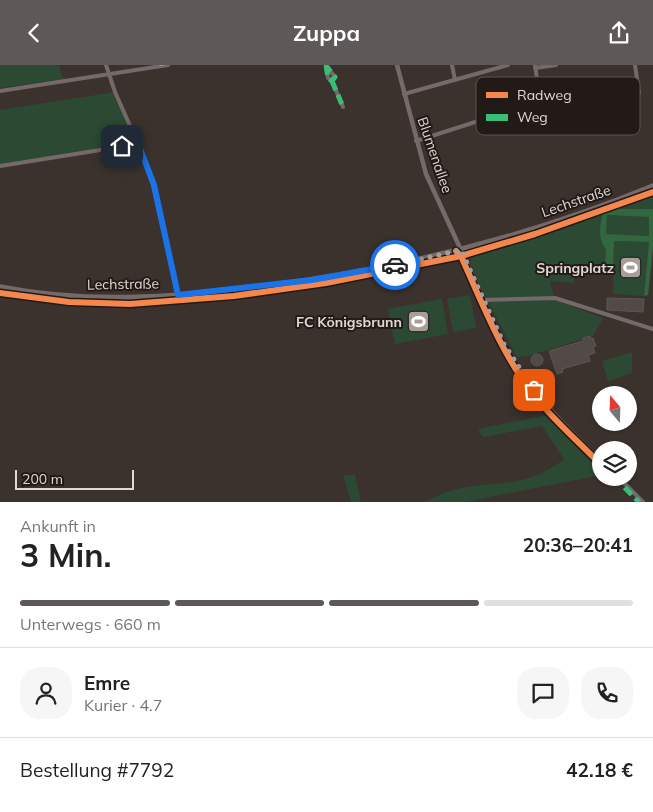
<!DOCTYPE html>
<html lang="de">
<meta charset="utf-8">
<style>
body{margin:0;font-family:Mulish,sans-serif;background:#f6f6f6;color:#222;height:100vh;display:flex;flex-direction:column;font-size:19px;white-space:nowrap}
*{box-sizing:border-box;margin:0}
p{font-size:16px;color:#767676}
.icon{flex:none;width:28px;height:28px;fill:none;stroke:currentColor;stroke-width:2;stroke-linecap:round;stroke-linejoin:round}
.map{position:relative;height:437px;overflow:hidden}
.details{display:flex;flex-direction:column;background:#fff;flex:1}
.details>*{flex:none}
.needle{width:32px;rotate:341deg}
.fabs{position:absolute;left:592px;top:321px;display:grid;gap:10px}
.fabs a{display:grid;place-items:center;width:45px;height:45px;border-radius:50%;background:#fff;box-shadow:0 1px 4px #0004;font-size:25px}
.scale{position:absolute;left:15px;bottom:12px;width:119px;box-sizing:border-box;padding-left:5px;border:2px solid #e2d7d2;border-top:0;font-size:14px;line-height:18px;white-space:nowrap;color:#e2d7d2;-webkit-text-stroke:4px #221a16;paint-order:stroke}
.pin{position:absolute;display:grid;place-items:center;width:42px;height:42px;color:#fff;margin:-21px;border-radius:10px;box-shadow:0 2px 8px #0006}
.courier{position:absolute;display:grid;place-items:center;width:50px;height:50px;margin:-25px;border:4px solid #1a73e8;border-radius:50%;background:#fff;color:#222;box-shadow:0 1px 6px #0007}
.head em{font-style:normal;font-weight:700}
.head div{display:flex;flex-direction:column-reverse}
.head{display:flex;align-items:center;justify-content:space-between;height:85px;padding:0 20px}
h1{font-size:32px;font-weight:700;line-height:38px}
.bar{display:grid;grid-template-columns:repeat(4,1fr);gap:8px 5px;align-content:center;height:60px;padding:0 20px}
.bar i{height:6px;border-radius:4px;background:#e0e0e0}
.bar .selected{background:#5e5958}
.bar p{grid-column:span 4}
.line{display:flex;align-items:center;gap:12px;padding:0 20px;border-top:1px solid #e0e0e0}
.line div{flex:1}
.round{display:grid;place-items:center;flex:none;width:52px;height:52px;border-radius:20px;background:#f6f6f6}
header{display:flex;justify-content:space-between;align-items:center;height:65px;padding:0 20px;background:#5e5958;color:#fff;font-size:22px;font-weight:700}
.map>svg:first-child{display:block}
</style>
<header><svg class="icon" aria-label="back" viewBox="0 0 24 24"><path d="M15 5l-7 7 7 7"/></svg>Zuppa<svg class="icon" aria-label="share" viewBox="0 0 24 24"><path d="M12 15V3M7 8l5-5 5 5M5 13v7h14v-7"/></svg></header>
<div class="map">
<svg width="653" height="437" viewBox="0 0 653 437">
<rect width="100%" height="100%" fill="#3b322e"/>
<path fill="#2c4a33" d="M0,0h59l3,12 3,2 -65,9z
M115,27l21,51 -136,22v-55z
M653,128v16h-38l-1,-2z
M603,146c-3,15 -6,26 3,39l-2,24h-30v9l-24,-2 5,19 48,18 -10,18 -65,20 -11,1 -33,-63 -14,-33 4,-6 64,-20z
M607,150l43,2 -1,19 -43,-2z
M614,176l35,1 -5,54 -31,-2z
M470,230l6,33 -23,4 -6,-33z
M442,234l6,35 -53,10 -7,-35z
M629,288h3v20l-24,8 -6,-20z
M548,350l53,52v8l-136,27h-40c9,-4 19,-10 28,-12 42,-10 74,-1 111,-31l-22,-33 -59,11 -5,-8z
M343,410h12l6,27h-10z"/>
<path fill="#316840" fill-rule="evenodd" d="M614,142l1,2h38v38l-5,48 -4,1 5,-54 -35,-1 -1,33h-9l2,-24c-9,-13 -6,-24 -3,-39zM607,150l42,2v19l-43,-2z"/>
<path fill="#524a47" stroke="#5d5652" d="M607,233l37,1 -1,13 -36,-2z
M590,271l1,3 2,-1 3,8 -3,1 2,6 -7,2 2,6 -28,8 1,3 -6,2 -8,-23 34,-10v-3z
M531 295a6 6 0 1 1 12 0a6 6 0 1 1-12 0Z"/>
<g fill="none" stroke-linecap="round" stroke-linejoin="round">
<path stroke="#75696a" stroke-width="4" d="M106,0l9,27 28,63 10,30 25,110
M326,0l2,13 4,3 3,-4 -8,-10
M452,0l3,15
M535,3l21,-3
M332,16l11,26
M0,26l168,-26
M404,29l104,-29
M581,35l8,4 46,-7 4,-4 -4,-28
M416,76l97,-31 25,-14 1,-3 -4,-28
M0,101l138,-22
M461,185c18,36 31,76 52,111 24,38 56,68 88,100
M483,235l72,-2 98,31
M618,412l25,25"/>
<path stroke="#75696a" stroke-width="4.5" d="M397,0l29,109 35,76"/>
<path stroke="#766969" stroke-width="5.5" d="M0,222c85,17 174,11 259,0 135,-17 268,-49 394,-101"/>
<path stroke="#3abd76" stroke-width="5" stroke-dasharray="10 5" stroke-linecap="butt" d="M162,0v1
M326,0l2,13 4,3 3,-4 -8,-10
M332,16l11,26
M614,412l25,25"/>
<defs>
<path id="cycleway" d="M456,186l5,5c21,47 40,96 71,137 20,26 46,48 69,72
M0,228l69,9 61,2 104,-8 92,-13 135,-27 74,-22 118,-42"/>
</defs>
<use href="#cycleway" stroke="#221a16" stroke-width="9"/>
<use href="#cycleway" stroke="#f5874c" stroke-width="6"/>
</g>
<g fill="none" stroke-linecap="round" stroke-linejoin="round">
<path stroke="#a89d99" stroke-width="5" stroke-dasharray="0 9" d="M395,200l66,-15 43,94 30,46"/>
<path stroke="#1a73e8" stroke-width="6" d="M122,81l16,-3 16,42 24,110 134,-15 83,-15"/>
</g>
<defs>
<symbol id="stadium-square" viewBox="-11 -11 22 22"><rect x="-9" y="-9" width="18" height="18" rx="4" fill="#a89d99" stroke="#221a16"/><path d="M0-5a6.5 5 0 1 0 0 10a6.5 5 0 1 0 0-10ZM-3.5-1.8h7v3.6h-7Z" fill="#fff"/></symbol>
</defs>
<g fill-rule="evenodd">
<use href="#stadium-square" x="618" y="190" width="25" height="25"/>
<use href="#stadium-square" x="406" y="244" width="25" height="25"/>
</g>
<g text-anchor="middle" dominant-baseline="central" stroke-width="4" stroke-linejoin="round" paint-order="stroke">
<g font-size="14" fill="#e2d7d2" stroke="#221a16">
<text transform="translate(435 90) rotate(71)">Blumenallee</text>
<text transform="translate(576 136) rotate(-19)">Lechstraße</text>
<text transform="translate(123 219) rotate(-1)">Lechstraße</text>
</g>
<g font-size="14" font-weight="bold" fill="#e2d7d2" stroke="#221a16" text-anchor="end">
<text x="614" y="203">Springplatz</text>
<text x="402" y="257">FC Königsbrunn</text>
</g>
</g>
<rect x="476" y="12" width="164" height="58" rx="8" fill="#221a16" stroke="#5c534e" stroke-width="1"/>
<rect x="486" y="27" width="22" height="6" fill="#f5874c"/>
<rect x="486" y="49" width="22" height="7" fill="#3abd76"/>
<g font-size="14" fill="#e2d7d2">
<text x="517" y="35">Radweg</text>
<text x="517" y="57">Weg</text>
</g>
</svg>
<div class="fabs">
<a><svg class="needle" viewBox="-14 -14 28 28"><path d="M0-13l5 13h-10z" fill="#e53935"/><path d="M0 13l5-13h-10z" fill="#767676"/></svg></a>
<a><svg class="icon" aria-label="layers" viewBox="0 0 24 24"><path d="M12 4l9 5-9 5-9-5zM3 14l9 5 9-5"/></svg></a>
</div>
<div class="scale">200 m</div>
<div class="pin" style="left:534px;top:325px;background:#ea580c"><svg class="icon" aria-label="bag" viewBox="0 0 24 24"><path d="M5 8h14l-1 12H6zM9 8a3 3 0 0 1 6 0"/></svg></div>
<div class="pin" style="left:122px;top:81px;background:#1f2937"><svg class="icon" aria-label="home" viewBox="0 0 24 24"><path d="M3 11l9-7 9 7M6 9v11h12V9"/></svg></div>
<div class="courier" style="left:395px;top:200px"><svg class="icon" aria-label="car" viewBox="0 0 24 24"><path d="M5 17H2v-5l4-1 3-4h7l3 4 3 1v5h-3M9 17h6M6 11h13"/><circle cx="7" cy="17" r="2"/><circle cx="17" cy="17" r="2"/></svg></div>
</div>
<section class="details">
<div class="head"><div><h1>3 Min.</h1><p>Ankunft in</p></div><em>20:36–20:41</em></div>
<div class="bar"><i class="selected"></i><i class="selected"></i><i class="selected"></i><i></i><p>Unterwegs · 660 m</p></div>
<div class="line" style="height:90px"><a class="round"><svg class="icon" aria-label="person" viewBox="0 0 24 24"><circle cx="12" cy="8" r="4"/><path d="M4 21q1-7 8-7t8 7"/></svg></a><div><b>Emre</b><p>Kurier · 4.7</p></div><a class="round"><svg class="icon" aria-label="chat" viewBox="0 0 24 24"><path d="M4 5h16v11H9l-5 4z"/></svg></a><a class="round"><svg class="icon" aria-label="phone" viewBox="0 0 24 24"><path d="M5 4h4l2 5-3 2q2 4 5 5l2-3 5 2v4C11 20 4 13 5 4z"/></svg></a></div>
<div class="line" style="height:65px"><div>Bestellung #7792</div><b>42.18 €</b></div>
</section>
